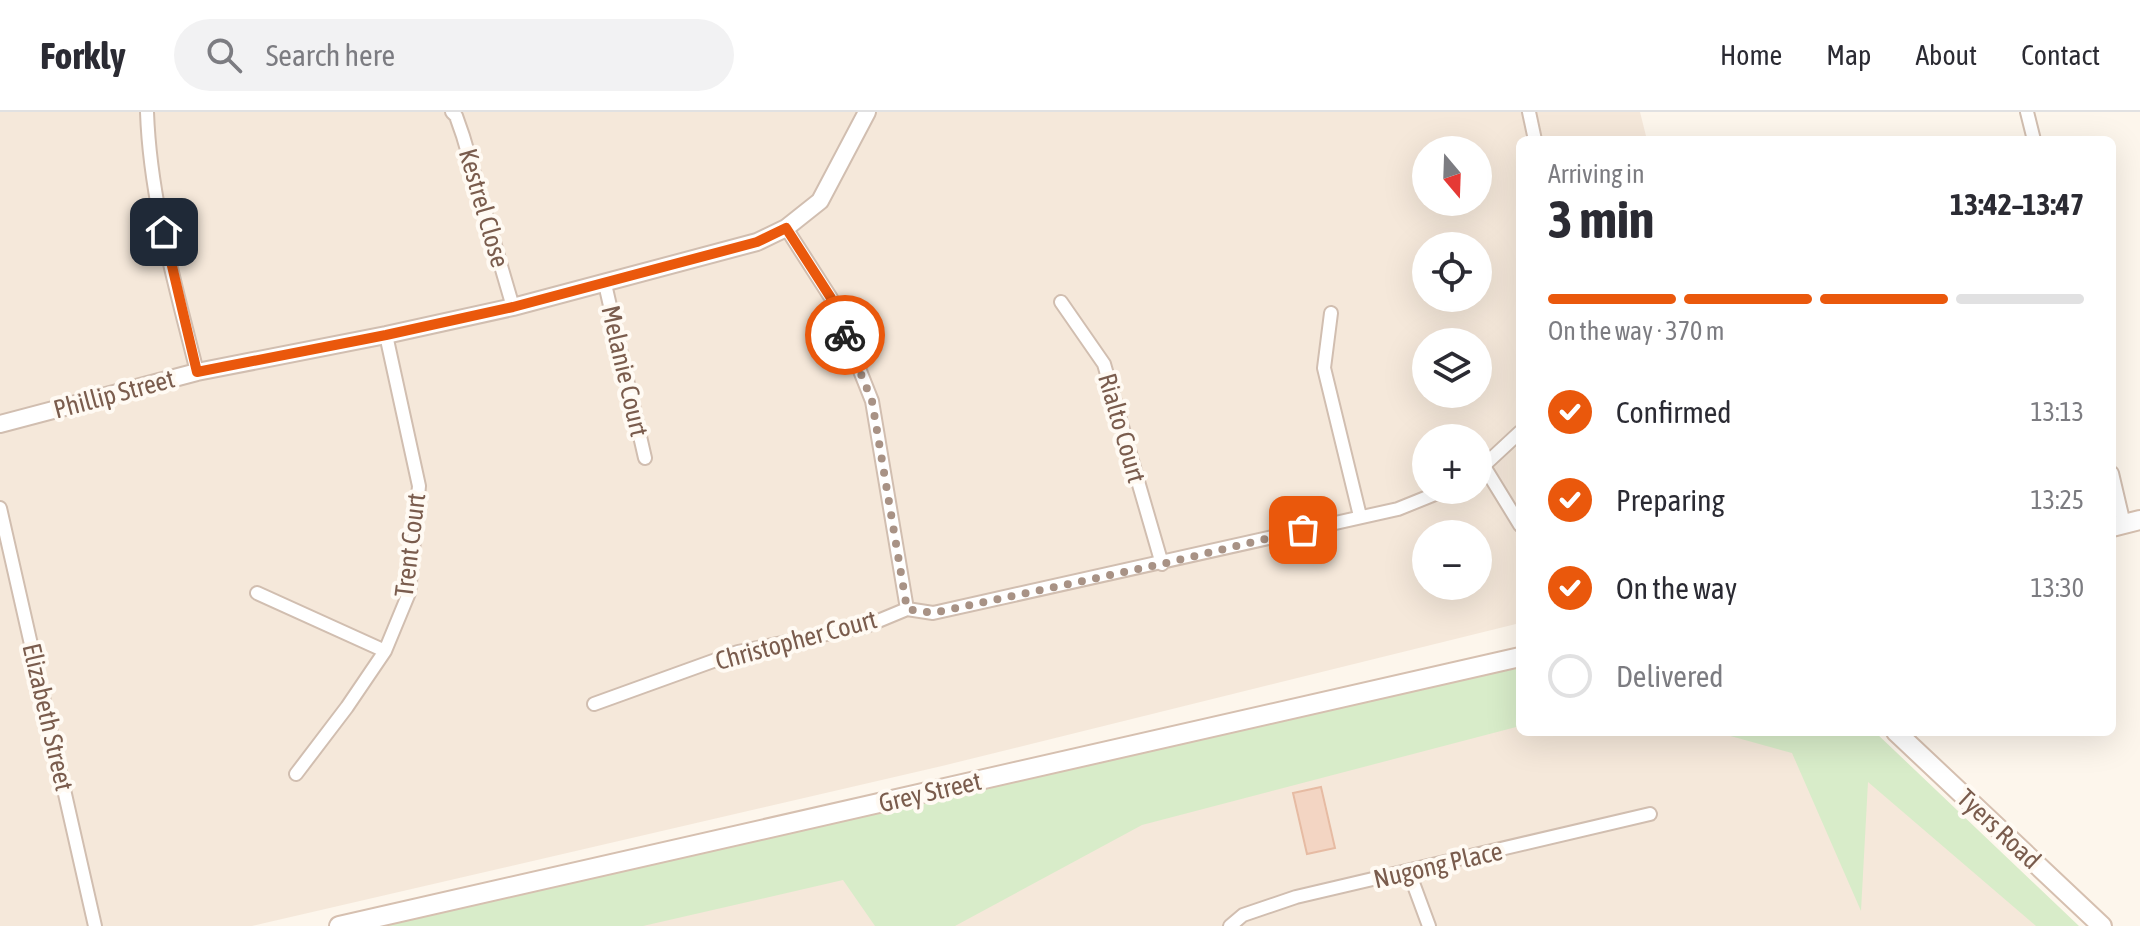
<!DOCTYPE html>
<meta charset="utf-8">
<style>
body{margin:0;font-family:"Asap Condensed",sans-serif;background:#f2f2f3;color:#2b2b33;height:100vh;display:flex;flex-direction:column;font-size:30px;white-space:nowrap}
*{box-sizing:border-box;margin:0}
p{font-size:26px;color:#7c7c81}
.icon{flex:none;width:44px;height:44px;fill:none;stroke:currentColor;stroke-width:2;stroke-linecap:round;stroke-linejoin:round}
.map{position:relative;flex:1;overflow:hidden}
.sheet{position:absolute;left:1516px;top:24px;width:600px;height:600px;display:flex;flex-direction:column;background:#fff;border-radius:12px;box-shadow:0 8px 32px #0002}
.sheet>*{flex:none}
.needle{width:52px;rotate:161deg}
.controls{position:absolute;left:1412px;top:24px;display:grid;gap:16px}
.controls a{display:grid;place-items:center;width:80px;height:80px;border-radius:50%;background:#fff;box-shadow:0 8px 32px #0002;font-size:40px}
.pin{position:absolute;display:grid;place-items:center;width:68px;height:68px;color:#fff;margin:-34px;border-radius:16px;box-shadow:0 4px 12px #0006}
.courier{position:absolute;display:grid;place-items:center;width:80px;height:80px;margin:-40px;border:6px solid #ea580c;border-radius:50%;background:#fff;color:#222;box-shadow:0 2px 10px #0007}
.head em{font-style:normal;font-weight:700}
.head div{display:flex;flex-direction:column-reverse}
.head{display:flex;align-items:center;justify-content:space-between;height:136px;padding:0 32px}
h1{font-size:52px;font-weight:700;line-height:60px}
.bar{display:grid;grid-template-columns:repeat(4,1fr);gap:12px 8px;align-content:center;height:96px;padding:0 32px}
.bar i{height:10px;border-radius:6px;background:#e1e1e2}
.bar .on{background:#ea580c}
.bar p{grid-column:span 4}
ol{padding:0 32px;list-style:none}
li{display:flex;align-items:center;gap:24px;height:88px}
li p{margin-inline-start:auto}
li .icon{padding:8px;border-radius:50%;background:#ea580c;color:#fff;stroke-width:4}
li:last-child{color:#7c7c81}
li i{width:44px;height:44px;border:4px solid #e1e1e2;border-radius:50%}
header{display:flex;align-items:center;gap:48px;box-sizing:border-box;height:112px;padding:0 40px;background:#fff;border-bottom:2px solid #e1e1e2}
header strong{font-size:38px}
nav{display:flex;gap:44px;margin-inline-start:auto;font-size:28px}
.search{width:560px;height:72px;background:#f2f2f3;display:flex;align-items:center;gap:20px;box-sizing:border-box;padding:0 28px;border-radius:44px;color:#7c7c81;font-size:30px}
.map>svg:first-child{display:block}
</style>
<header>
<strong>Forkly</strong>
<div class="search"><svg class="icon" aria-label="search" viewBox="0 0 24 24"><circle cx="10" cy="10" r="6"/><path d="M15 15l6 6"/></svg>Search here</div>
<nav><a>Home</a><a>Map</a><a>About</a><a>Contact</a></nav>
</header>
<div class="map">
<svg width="2140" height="814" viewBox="0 0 2140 814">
<rect width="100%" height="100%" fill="#fdf6ec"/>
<path fill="#f5e8da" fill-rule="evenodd" d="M0,0h1640l7,28h-127v483l-578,143 -690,160h-252zM1426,38h52v52h-52zM1426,134h52v52h-52zM1426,230h52v52h-52zM1426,326h52v52h-52zM1426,422h52v52h-52z
M1520,598v22h274l143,72 131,122h-1492z"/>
<path fill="#d8ecc9" d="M1520,556v58l-378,99 -187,101h-80l-32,-46 -200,46h-271l990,-226z
M1716,620h159l204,194h-43l-168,-144 -7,129 -69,-158z"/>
<path fill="#f3d5c3" stroke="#e6bba3" stroke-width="2" d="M1321,675l14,61 -28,6 -14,-61z"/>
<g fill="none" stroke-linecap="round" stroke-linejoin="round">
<defs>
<path id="minor" d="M147,0c3,88 29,175 50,260
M452,0l4,4 7,20 50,171
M1529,0l6,28
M2027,0l7,28
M786,116l45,70 41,103 35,208
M605,172l40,174
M1061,190l43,62 58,200
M1331,201l-7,55 36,148
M1485,356l35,57
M1478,359l42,-39
M2112,361l12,51
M0,396l95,418
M257,481l128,58
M907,497l26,4 465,-104 47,-19
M594,592l144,-52 128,-26 41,-17
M296,662l51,-67 38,-56 24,-58 10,-107 -33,-151
M1409,760l20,54
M1230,814l13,-11 53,-18 354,-83"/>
<path id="tertiary" d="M0,312l197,-52 189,-37 127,-28 244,-65 29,-14 34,-27 47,-89"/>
<path id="secondary" d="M2112,415l28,-7
M1896,620l206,194
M339,814l1181,-269"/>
</defs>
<use href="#minor" stroke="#d1beb0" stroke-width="16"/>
<use href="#tertiary" stroke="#d1beb0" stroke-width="20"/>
<use href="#secondary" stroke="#d6c0b0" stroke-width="22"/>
<use href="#minor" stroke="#fff" stroke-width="12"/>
<use href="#tertiary" stroke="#fff" stroke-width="16"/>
<use href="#secondary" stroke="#fff" stroke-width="18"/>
</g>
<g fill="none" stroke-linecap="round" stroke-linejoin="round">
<path stroke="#a89285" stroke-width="8" stroke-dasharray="0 14.4" d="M845,223l27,66 35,208 26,4 229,-49 141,-34"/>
<path stroke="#ea580c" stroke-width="10" d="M164,120l33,140 189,-37 127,-28 244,-65 29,-14 45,70 14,37"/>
</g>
<g text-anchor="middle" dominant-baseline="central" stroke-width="8" stroke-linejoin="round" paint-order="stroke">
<g font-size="26" fill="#7a5c4d" stroke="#fffaf3">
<text transform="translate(484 96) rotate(74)">Kestrel Close</text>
<text transform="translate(625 259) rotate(77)">Melanie Court</text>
<text transform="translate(114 282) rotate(-15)">Phillip Street</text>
<text transform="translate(1122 316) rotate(74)">Rialto Court</text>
<text transform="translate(410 433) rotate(-83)">Trent Court</text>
<text transform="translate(796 528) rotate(-15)">Christopher Court</text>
<text transform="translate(48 605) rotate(77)">Elizabeth Street</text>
<text transform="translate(930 680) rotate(-13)">Grey Street</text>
<text transform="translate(1999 717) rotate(43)">Tyers Road</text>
<text transform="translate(1438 753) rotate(-13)">Nugong Place</text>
</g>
</g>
</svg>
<div class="controls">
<a><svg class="needle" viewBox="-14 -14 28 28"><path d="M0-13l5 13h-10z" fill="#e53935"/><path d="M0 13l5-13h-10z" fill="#7c7c81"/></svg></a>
<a><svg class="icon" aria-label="locate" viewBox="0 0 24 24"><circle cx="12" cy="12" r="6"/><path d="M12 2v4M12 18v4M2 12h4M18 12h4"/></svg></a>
<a><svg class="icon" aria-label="layers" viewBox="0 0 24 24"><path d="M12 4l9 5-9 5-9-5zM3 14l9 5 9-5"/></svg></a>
<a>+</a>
<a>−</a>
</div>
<div class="pin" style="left:1303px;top:418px;background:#ea580c"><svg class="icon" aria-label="bag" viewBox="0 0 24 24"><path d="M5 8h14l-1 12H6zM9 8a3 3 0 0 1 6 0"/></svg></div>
<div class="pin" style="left:164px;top:120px;background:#1f2937"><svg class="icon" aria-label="home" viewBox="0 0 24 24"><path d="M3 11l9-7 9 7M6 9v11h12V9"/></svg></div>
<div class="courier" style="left:845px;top:223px"><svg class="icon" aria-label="bike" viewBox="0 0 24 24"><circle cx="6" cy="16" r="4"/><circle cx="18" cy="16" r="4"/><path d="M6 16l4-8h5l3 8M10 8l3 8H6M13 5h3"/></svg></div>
<section class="sheet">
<div class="head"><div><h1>3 min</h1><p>Arriving in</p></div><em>13:42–13:47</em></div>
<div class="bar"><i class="on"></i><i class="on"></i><i class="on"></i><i></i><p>On the way · 370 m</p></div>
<ol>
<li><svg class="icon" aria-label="check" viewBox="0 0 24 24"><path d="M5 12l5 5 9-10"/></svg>Confirmed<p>13:13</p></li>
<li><svg class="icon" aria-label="check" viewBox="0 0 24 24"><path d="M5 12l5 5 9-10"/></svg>Preparing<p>13:25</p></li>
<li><svg class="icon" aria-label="check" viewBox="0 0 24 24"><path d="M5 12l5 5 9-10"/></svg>On the way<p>13:30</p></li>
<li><i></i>Delivered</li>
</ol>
</section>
</div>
